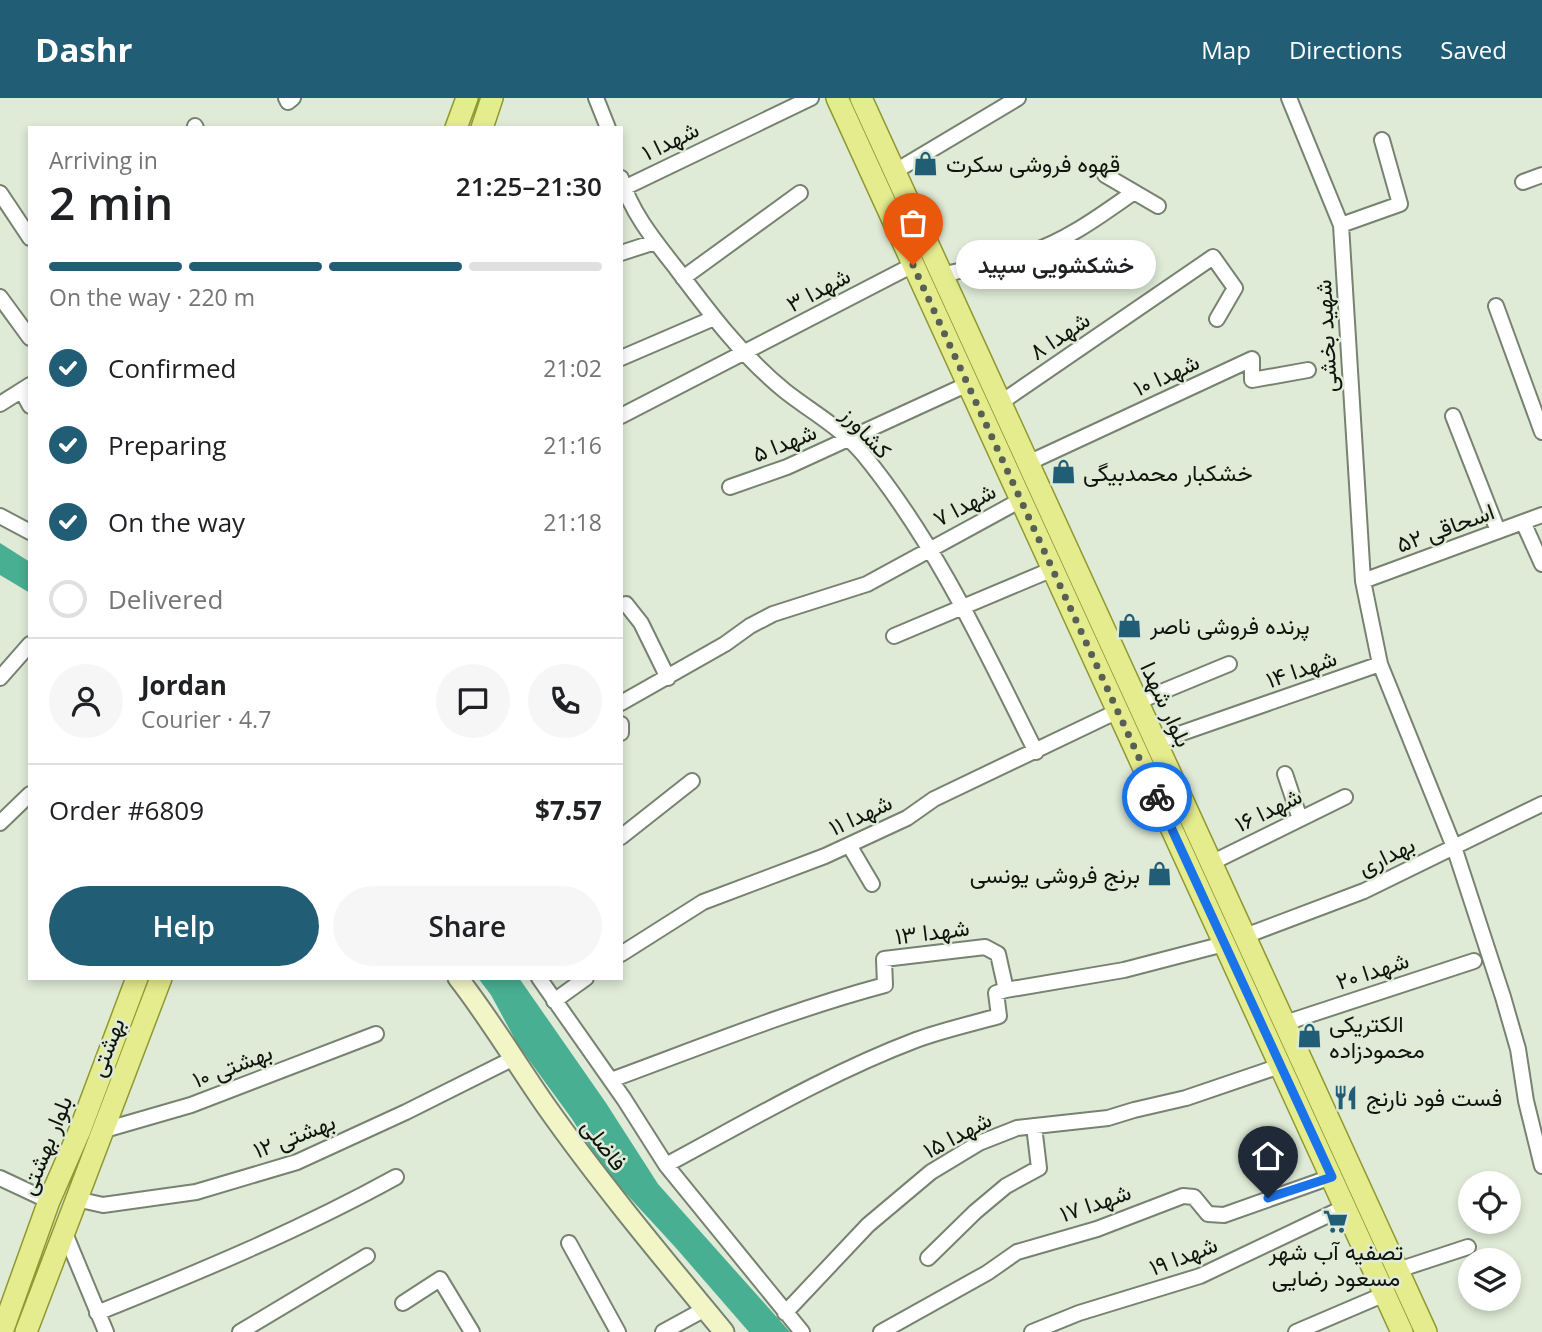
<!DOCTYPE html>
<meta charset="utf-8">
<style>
body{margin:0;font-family:"Open Sans",Vazirmatn,sans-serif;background:#f6f6f6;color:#202124;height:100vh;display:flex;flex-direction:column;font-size:26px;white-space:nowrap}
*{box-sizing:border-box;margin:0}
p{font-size:23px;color:#757577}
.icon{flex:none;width:38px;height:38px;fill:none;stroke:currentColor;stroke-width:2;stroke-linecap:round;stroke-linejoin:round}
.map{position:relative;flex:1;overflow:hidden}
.sheet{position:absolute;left:28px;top:28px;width:595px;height:854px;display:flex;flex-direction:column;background:#fff;border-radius:0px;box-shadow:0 4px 10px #0003}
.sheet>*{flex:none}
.tools{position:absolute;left:1458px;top:1073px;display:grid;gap:14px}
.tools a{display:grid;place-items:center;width:63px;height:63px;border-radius:50%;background:#fff;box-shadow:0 4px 10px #0003;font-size:35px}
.pin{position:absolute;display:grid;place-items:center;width:60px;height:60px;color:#fff;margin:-72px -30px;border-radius:50% 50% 50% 0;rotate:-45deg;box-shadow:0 0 7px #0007}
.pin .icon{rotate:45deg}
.courier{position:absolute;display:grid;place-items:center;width:70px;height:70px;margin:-35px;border:5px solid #1a73e8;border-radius:50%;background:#fff;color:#222;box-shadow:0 2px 9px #0007}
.bubble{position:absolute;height:49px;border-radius:24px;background:#fff;box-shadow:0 4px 10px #0003;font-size:23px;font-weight:600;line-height:49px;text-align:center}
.overview em{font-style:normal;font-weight:600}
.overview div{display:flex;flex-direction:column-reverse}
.overview{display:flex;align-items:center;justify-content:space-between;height:119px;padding:0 21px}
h1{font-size:46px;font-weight:600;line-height:52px}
.bar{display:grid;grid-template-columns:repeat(4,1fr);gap:10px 7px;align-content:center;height:84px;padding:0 21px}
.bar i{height:9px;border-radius:5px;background:#e0e0e0}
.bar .current{background:#225d76}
.bar p{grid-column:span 4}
.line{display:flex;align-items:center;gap:18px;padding:0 21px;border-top:2px solid #e0e0e0}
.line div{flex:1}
.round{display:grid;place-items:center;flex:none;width:74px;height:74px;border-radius:37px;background:#f6f6f6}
ol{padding:0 21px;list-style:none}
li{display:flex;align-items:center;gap:21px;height:77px}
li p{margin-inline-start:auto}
li .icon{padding:7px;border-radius:50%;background:#225d76;color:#fff;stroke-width:4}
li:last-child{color:#757577}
li i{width:38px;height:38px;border:4px solid #e0e0e0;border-radius:50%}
.button{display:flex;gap:14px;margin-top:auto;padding:14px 21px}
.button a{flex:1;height:80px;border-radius:42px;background:#225d76;color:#fff;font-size:28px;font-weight:600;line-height:80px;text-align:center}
.button a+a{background:#f6f6f6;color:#202124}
header{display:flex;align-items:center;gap:42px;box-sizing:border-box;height:98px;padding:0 35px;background:#225d76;color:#fff}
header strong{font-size:33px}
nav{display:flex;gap:38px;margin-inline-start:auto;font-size:24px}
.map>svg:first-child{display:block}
</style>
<header>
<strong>Dashr</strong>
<nav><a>Map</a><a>Directions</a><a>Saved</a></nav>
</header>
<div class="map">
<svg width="1542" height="1234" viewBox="0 0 1542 1234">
<rect width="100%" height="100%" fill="#dfebd7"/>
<path fill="#49af92" d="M0,445l30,19v31l-30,-18z
M478,880h41l87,125 52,81 132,148h-41l-73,-84 -70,-76 -34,-53 -54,-74 -27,-50z"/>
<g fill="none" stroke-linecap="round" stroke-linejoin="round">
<defs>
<path id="street" d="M286,0l2,4 5,-4
M596,0l12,30
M195,28l1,2
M894,74l124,-74
M1105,77l53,31
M621,80c10,34 33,62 55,90 33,44 66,88 109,123 28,22 54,35 78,63 73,89 122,196 173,298
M1523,84l19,-7
M624,90l187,-90
M0,95l30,45
M1341,127l59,-21 -18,-64
M621,155l34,-11
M942,177c27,-7 57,-11 84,-21 40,-13 74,-38 108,-62
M683,180l117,-85
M0,199l30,41
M1496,208l46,126
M621,260l93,-40
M22,293l8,15
M1000,305l213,-146 22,31 -18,31
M0,306l30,-19
M621,318l292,-151
M1453,318l45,115
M1028,365l224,-104v21l56,-10
M730,389l57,-20 181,-83
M0,418l30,16
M1523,424l19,42
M1363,483l179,-66
M621,507l5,-1 15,19 27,55
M894,538l159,-67
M1380,566l74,183 49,150 15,52 8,52 16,65
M0,580l30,-34
M1137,604l92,-38
M621,605l104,-59 25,-18 23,-12 94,-30 154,-84
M621,626v9
M1156,644l224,-78 -17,-83 -22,-356 -52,-127
M1285,676l15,45
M0,725l30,-29
M621,739l71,-56
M849,747l23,39
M1211,765l134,-66
M1245,838l119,-45 178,-87
M621,856l82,-52 122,-46 82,-38 27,-19 184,-88
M539,880l85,121 42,66 136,167
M554,903l32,-23
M1285,925l189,-62
M611,982c90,-33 180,-70 274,-95l-1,-26 101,-12 13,7 8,36 118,-20 100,-26
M101,1033l90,-26 185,-71
M666,1067c82,-44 163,-92 250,-125 27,-10 55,-16 83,-24l-3,-23 10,-3
M0,1080l49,23
M76,1101l27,6 93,-13 101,-30 109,-50 108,-54
M64,1133l42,101
M569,1145l49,89
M928,1160l47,-46 31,-26 33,-18 -5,-42
M1398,1172l70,-23
M403,1205l37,-24 32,53
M97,1215c102,-41 203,-83 299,-136
M785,1215l83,-88 63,-53 48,-29 38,-15 91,-10 26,-8 52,-12 94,-32
M240,1234l127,-76
M663,1234l42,-23
M881,1234l106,-59 30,-21 80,-23 86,-33 11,1 14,17 16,1 107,-38
M1032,1234l47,-19 121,-37 145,-69
M1296,1234l89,-38"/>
<path id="secondary" d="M458,880c32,41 58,85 88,128 55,78 117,152 178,226"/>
<path id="primary" d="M837,0l565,1234
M861,0l565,1234
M456,30l11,-30
M482,30l10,-30
M2,1234l47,-131 31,-71 57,-152
M26,1234l135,-354"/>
</defs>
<use href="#street" stroke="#778271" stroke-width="18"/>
<use href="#secondary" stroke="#778271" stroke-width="23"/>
<use href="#primary" stroke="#8f9930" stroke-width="24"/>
<use href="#street" stroke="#fff" stroke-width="14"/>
<use href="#secondary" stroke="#f2f6c7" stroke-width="19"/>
<use href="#primary" stroke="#e5ec8e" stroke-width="21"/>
</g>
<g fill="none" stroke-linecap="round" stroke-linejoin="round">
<path stroke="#585f54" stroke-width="7" stroke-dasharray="0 12.6" d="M913,167l244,532"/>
<path stroke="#1a73e8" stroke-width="9" d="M1157,699l175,380 -64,21"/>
</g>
<defs>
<symbol id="shop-bare" viewBox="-9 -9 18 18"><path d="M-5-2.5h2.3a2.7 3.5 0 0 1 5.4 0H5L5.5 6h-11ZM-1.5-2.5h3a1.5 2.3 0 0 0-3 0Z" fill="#225d76" stroke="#dfebd7" stroke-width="2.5" paint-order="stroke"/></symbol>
<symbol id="restaurant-bare" viewBox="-9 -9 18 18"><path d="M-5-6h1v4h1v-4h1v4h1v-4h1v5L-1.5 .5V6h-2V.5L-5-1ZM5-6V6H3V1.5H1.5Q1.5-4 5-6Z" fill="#225d76" stroke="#dfebd7" stroke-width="2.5" paint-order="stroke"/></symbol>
<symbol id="supermarket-bare" viewBox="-9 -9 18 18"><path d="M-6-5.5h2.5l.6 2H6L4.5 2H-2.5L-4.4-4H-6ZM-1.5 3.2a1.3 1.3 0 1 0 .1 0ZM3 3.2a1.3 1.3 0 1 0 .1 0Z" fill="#225d76" stroke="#dfebd7" stroke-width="2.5" paint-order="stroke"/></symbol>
</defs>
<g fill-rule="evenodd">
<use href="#shop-bare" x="908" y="48" width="35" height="35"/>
<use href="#shop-bare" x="1046" y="356" width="35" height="35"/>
<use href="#shop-bare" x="1112" y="510" width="35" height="35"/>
<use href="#shop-bare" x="1142" y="758" width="35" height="35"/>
<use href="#shop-bare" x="1292" y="920" width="35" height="35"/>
<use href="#restaurant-bare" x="1328" y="982" width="35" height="35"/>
<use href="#supermarket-bare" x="1318" y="1106" width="35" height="35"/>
</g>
<g text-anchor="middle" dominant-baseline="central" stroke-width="5" stroke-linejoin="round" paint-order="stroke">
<g font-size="23" fill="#10140d" stroke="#dfebd7">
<text transform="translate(670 42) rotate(-26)">شهدا ۱</text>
<text transform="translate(818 191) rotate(-28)">شهدا ۳</text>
<text transform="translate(1059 237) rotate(-34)">شهدا ۸</text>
<text transform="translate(1325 238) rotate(-93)">شهید بخشی</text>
<text transform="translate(1166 276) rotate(-25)">شهدا ۱۰</text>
<text transform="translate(867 334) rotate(47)">کشاورز</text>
<text transform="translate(784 344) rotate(-22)">شهدا ۵</text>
<text transform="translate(964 406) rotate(-28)">شهدا ۷</text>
<text transform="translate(1445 429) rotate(-20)">اسحاقی ۵۲</text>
<text transform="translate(1301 570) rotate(-19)">شهدا ۱۴</text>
<text transform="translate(1167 606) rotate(65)">بلوار شهدا</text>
<text transform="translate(1268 711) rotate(-26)">شهدا ۱۶</text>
<text transform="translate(860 716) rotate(-25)">شهدا ۱۱</text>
<text transform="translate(1386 757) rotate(-26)">بهداری</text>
<text transform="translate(932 833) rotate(-7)">شهدا ۱۳</text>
<text transform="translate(1372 872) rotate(-18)">شهدا ۲۰</text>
<text transform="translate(106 949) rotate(-69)">بهشتی</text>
<text transform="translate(232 967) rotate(-21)">بهشتی ۱۰</text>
<text transform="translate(957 1036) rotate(-28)">شهدا ۱۵</text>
<text transform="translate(294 1037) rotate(-21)">بهشتی ۱۲</text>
<text transform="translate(605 1046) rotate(53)">فاضلی</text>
<text transform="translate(45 1047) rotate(-68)">بلوار بهشتی</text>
<text transform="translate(1095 1104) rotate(-19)">شهدا ۱۷</text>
<text transform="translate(1183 1157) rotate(-21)">شهدا ۱۹</text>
</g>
<g font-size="23" fill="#10140d" stroke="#dfebd7" text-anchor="start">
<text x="946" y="65">قهوه فروشی سکرت</text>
<text x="1083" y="374">خشکبار محمدبیگی</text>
<text x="1150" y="527">پرنده فروشی ناصر</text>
<text x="1140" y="776" text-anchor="end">برنج فروشی یونسی</text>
<text x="1329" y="925">الکتریکی<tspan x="1329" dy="26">محمودزاده</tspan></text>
<text x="1366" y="999">فست فود نارنج</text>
<text x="1336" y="1153" text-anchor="middle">تصفیه آب شهر<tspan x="1336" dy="26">مسعود رضایی</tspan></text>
</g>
</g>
</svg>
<div class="tools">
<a><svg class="icon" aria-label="locate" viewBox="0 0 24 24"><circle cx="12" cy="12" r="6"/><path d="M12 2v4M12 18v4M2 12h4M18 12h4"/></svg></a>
<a><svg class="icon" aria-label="layers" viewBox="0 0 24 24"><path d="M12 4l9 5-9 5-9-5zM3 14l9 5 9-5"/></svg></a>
</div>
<div class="pin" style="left:913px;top:167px;background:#ea580c"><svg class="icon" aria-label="bag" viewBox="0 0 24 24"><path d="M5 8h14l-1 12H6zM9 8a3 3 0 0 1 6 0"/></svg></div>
<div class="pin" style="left:1268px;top:1100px;background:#1f2937"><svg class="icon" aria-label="home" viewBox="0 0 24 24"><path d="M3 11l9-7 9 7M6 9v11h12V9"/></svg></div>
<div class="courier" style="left:1157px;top:699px"><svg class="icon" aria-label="bike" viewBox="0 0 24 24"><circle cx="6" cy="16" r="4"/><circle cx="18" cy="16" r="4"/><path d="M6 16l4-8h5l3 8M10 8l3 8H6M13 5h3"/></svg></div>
<div class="bubble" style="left:956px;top:142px;width:200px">خشکشویی سپید</div>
<section class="sheet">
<div class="overview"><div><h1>2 min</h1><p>Arriving in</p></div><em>21:25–21:30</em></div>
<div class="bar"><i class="current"></i><i class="current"></i><i class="current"></i><i></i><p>On the way · 220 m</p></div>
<ol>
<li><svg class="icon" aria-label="check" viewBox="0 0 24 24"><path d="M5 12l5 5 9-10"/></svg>Confirmed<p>21:02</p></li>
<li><svg class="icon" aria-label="check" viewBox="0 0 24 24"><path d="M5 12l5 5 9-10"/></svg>Preparing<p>21:16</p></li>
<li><svg class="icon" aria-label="check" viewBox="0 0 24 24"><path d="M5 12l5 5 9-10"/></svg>On the way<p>21:18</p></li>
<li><i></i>Delivered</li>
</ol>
<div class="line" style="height:126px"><a class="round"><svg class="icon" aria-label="person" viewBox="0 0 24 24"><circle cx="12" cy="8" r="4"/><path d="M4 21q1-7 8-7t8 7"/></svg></a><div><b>Jordan</b><p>Courier · 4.7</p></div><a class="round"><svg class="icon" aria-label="chat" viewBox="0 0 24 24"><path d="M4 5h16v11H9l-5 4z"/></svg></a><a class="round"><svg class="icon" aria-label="phone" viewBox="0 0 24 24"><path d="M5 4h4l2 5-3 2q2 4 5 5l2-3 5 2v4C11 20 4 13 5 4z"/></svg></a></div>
<div class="line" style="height:91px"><div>Order #6809</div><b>$7.57</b></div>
<div class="button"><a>Help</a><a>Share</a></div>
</section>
</div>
